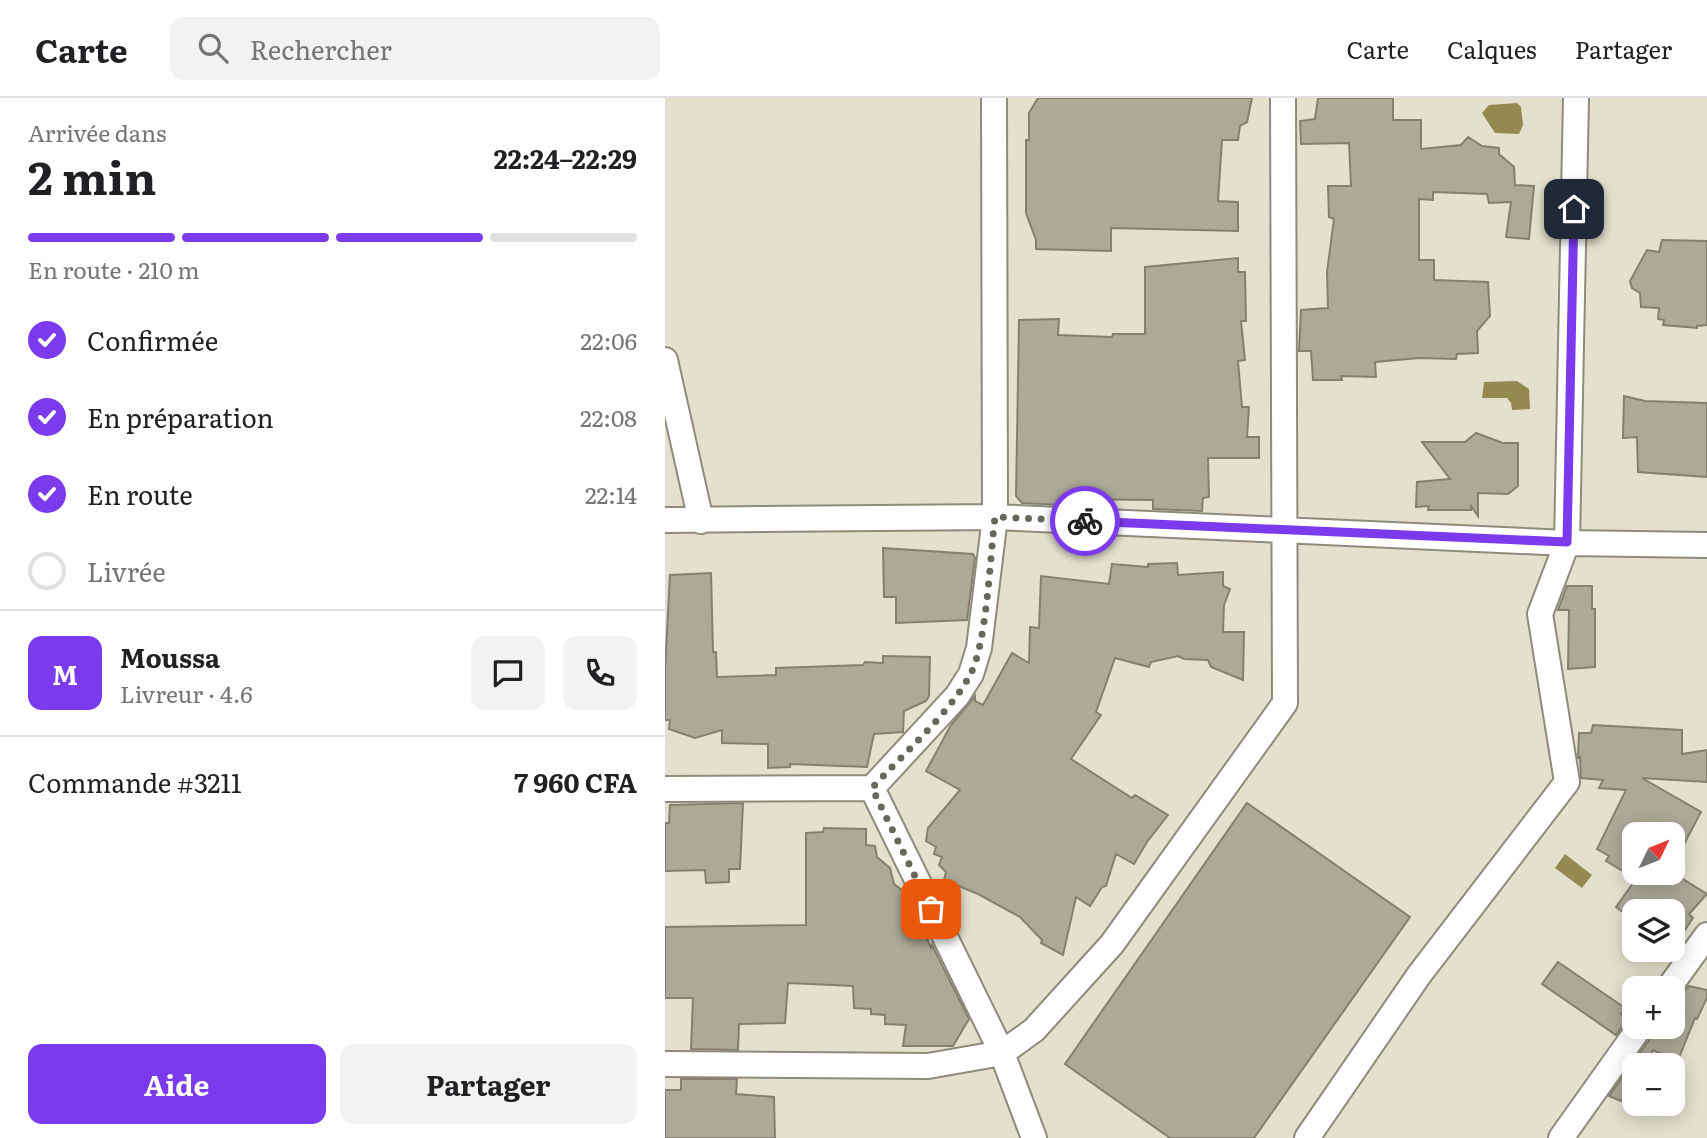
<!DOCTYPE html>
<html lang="fr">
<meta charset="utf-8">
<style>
body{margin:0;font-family:Literata,serif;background:#f2f2f2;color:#202124;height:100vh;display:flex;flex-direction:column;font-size:26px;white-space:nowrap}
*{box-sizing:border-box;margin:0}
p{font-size:23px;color:#757577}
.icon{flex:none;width:38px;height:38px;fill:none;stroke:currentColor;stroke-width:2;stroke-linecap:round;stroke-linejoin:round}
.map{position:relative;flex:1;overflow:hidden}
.side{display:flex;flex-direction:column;background:#fff;width:665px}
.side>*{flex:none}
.needle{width:46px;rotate:47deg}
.buttons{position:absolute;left:957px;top:724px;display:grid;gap:14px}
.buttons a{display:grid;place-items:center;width:63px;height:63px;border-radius:14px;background:#fff;box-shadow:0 4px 18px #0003;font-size:35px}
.pin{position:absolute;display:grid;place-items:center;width:60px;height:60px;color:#fff;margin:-30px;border-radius:14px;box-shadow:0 4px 10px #0006}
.courier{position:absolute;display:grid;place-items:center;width:70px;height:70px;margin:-35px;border:5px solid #7c3aed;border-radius:50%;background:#fff;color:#222;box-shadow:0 2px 9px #0007}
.headline em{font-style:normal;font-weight:700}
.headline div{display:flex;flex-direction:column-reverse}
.headline{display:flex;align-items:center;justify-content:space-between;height:119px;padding:0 28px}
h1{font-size:46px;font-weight:700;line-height:52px}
.bar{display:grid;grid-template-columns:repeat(4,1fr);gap:10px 7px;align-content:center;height:84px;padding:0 28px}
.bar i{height:9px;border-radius:5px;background:#e0e0e0}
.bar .current{background:#7c3aed}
.bar p{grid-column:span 4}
.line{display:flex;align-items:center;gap:18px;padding:0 28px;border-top:2px solid #e0e0e0}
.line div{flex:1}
.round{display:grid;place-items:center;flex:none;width:74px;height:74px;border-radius:14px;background:#f2f2f2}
ol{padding:0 28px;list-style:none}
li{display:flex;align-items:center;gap:21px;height:77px}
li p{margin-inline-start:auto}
li .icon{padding:7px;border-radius:50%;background:#7c3aed;color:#fff;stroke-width:4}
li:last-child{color:#757577}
li i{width:38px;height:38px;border:4px solid #e0e0e0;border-radius:50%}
.primary-button{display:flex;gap:14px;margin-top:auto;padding:14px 28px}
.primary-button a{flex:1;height:80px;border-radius:14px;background:#7c3aed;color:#fff;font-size:28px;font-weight:700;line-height:80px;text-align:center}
.primary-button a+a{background:#f2f2f2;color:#202124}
header{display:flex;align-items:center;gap:42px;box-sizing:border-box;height:98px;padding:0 35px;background:#fff;border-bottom:2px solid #e0e0e0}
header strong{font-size:33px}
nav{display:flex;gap:38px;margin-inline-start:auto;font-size:24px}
.search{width:490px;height:63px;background:#f2f2f2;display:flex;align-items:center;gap:18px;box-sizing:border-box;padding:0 24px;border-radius:14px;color:#757577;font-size:26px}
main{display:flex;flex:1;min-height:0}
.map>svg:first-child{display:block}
</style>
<header>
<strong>Carte</strong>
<div class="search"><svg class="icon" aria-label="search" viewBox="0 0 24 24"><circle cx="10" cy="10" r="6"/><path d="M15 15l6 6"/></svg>Rechercher</div>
<nav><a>Carte</a><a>Calques</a><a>Partager</a></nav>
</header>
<main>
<section class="side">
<div class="headline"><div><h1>2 min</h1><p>Arrivée dans</p></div><em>22:24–22:29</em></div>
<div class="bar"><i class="current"></i><i class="current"></i><i class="current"></i><i></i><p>En route · 210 m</p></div>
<ol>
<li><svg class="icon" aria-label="check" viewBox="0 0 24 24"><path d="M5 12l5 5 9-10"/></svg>Confirmée<p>22:06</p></li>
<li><svg class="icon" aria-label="check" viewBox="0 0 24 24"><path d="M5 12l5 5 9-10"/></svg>En préparation<p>22:08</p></li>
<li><svg class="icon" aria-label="check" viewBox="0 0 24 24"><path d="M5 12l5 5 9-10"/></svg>En route<p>22:14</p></li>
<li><i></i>Livrée</li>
</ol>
<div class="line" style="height:126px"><b class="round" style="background:#7c3aed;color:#fff">M</b><div><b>Moussa</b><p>Livreur · 4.6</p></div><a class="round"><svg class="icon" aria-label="chat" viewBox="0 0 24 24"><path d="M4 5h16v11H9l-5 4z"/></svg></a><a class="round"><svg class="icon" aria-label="phone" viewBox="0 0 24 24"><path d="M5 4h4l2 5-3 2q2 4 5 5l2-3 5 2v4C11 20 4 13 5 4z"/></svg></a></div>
<div class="line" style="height:91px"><div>Commande #3211</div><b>7 960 CFA</b></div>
<div class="primary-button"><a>Aide</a><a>Partager</a></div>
</section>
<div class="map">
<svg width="1042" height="1040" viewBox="0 0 1042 1040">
<rect width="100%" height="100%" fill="#e3e0cd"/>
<path fill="#958952" d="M852,5l4,4 2,18 -4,9 -24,-1 -13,-20 7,-8z
M852,283l12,8 1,20 -18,1 -1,-7 -4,-5h-25l2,-16z
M900,756l27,21 -10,13 -27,-20z"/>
<path fill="#aca997" stroke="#848070" stroke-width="2" d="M373,0h214l-5,24 -7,4 -2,14h-16l-4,61 20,1v29l-127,-3v23l-75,-2v-9l-10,-27v-73h3v-27z
M653,0h75v22h28v29l40,-4 7,-8 14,9 17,2v6l15,13 1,18 19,1 -5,53 -23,-2 5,-35 -22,1 -2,-9 -54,-2v8l-14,-1v61h15v20l54,2 2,34 -13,15 1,22 -21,1 -1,5 -37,-1 -44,4 1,15 -35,-1 1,4h-29l-2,-29h-12l2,-41 27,-2 -1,-36 7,-53 -5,-2 -1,-31h23l-2,-43 -48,1 -1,-23 15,-2z
M997,142l45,1v84l-10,1v2l-34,-3 1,-5 -6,-1 1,-11 -18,-1 -1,-14 -8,-5 -2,-7 17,-31 12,2z
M573,160v14h7l1,49h-5l4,39 -7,1 4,46h7l-2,30h12v21h-51l1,39 -6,1 -1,13 -49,-2v-9l-92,-1v6l-39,-2 -6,-7 3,-176 40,-1 -1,16 54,2 1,-3h32v-67z
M959,298l21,5 62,2v74l-69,-5 -1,-35 -14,1z
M811,335l27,10h15v43l-10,8 -30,-1v23l-7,-10v4h-43l1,-4 -13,1 1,-25 33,-3 -28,-37h43z
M218,450l90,6 2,4 -8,62 -71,3v-26h-12z
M512,465l1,12 45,-3v14l7,3 -6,16 -1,27h21l-1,48 -32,-13 -3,-7 -24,-1 -6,-3 -27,6 -2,5 -34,-9 -19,54 5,3 -30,44 61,39 3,-3 33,20 -21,27 -13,22 -18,-10 -10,32 -4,1 -12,19 -14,-9 -13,58 -22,-12 1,-3 -22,-23 -42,-23 -34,-14 2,-8 -7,-7 3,-8 -8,-3 2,-7 -10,-6 2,-13 32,-38 -34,-19 25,-46 24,-29v5l8,4 29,-52 17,10 1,-36 9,1 2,-52 68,8 3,-20 36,3v-3z
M46,475l2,79h3l1,25 59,-2v-7l87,-3 2,-3 18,1v-7l47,1 -1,39 -3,5 -22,10 -1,21 -29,2 -7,33 -77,-3v3l-22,1v-24l-46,-1v-13l-27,8 -26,-9 1,-9h-5v-51l5,-94z
M902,488h25v23h3v58l-27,2 1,-59h-11z
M928,627l89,5v24l25,-4v32l-65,-4 59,34 -28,53v-30h-38v38h38l34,21 -18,20 4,4 -20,30v-36h-38v9l-19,-14 20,-28 -30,-18 3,-5 -12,-7 29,-59 -27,-2 4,-8 -22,-2 -1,-21 -2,1 1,-25h12z
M78,705l-3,66h-11v13l-23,1 -1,-13 -40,1v-48h4l1,-18z
M582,705l163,114 -156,221h-84l-105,-74z
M159,730l42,1v16l9,1 2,11 13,11 4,16 14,11 23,53 1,-3 37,74 -16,27h-50l3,-21 -21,-1v-9l-14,-1v-5l-17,-1 -1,-22 -65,-3 -3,40 -46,1 -1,26 -47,-1 2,-51h-28v-71l141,-2v-92l17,-1z
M893,864l67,46 -4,6 8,3 -13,18 -74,-51z
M1024,888l18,4v8l-10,21 -2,-1 -21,52 -1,-11 -20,-9 -9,16h-9v14l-14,21 -12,-5 43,-60 3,-9 18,7v-31z
M16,981h56l-1,15 38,3 1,41h-110v-48h16z"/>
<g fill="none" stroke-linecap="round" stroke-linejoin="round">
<defs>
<path id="street" d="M0,262l36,161
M0,422l330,-3 572,26 140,2
M207,690l130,265 32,85
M0,691l207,-1 85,-92 14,-22 8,-26 16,-131 -1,-419
M1003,891l39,-54
M0,966l263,2 74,-13 32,-23 78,-86 173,-241 -2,-605
M642,1040l112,-163 148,-193 -27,-168 27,-71 9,-445
M896,1040l79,-111"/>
</defs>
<use href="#street" stroke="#8f8b7a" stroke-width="28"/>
<use href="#street" stroke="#fff" stroke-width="24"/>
</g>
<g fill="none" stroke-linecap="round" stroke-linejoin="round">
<path stroke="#69675c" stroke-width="7" stroke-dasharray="0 12.6" d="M266,811l-59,-121c30,-33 78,-75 98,-113 17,-31 20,-119 25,-158l90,4"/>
<path stroke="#7c3aed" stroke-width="9" d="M420,423l482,21 7,-333"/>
</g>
</svg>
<div class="buttons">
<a><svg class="needle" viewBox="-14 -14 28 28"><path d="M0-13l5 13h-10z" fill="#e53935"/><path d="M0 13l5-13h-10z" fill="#757577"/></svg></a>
<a><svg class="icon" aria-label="layers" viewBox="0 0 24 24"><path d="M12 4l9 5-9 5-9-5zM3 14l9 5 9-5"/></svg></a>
<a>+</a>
<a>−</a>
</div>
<div class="pin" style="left:266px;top:811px;background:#ea580c"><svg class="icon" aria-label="bag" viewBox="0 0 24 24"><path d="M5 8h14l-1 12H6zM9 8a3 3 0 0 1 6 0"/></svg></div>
<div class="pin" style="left:909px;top:111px;background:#1f2937"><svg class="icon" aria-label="home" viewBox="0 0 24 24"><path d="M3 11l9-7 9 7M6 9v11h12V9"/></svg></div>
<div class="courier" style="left:420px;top:423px"><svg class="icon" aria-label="bike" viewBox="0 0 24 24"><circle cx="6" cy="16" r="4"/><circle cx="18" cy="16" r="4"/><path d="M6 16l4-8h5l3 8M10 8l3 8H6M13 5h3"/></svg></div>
</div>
</main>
